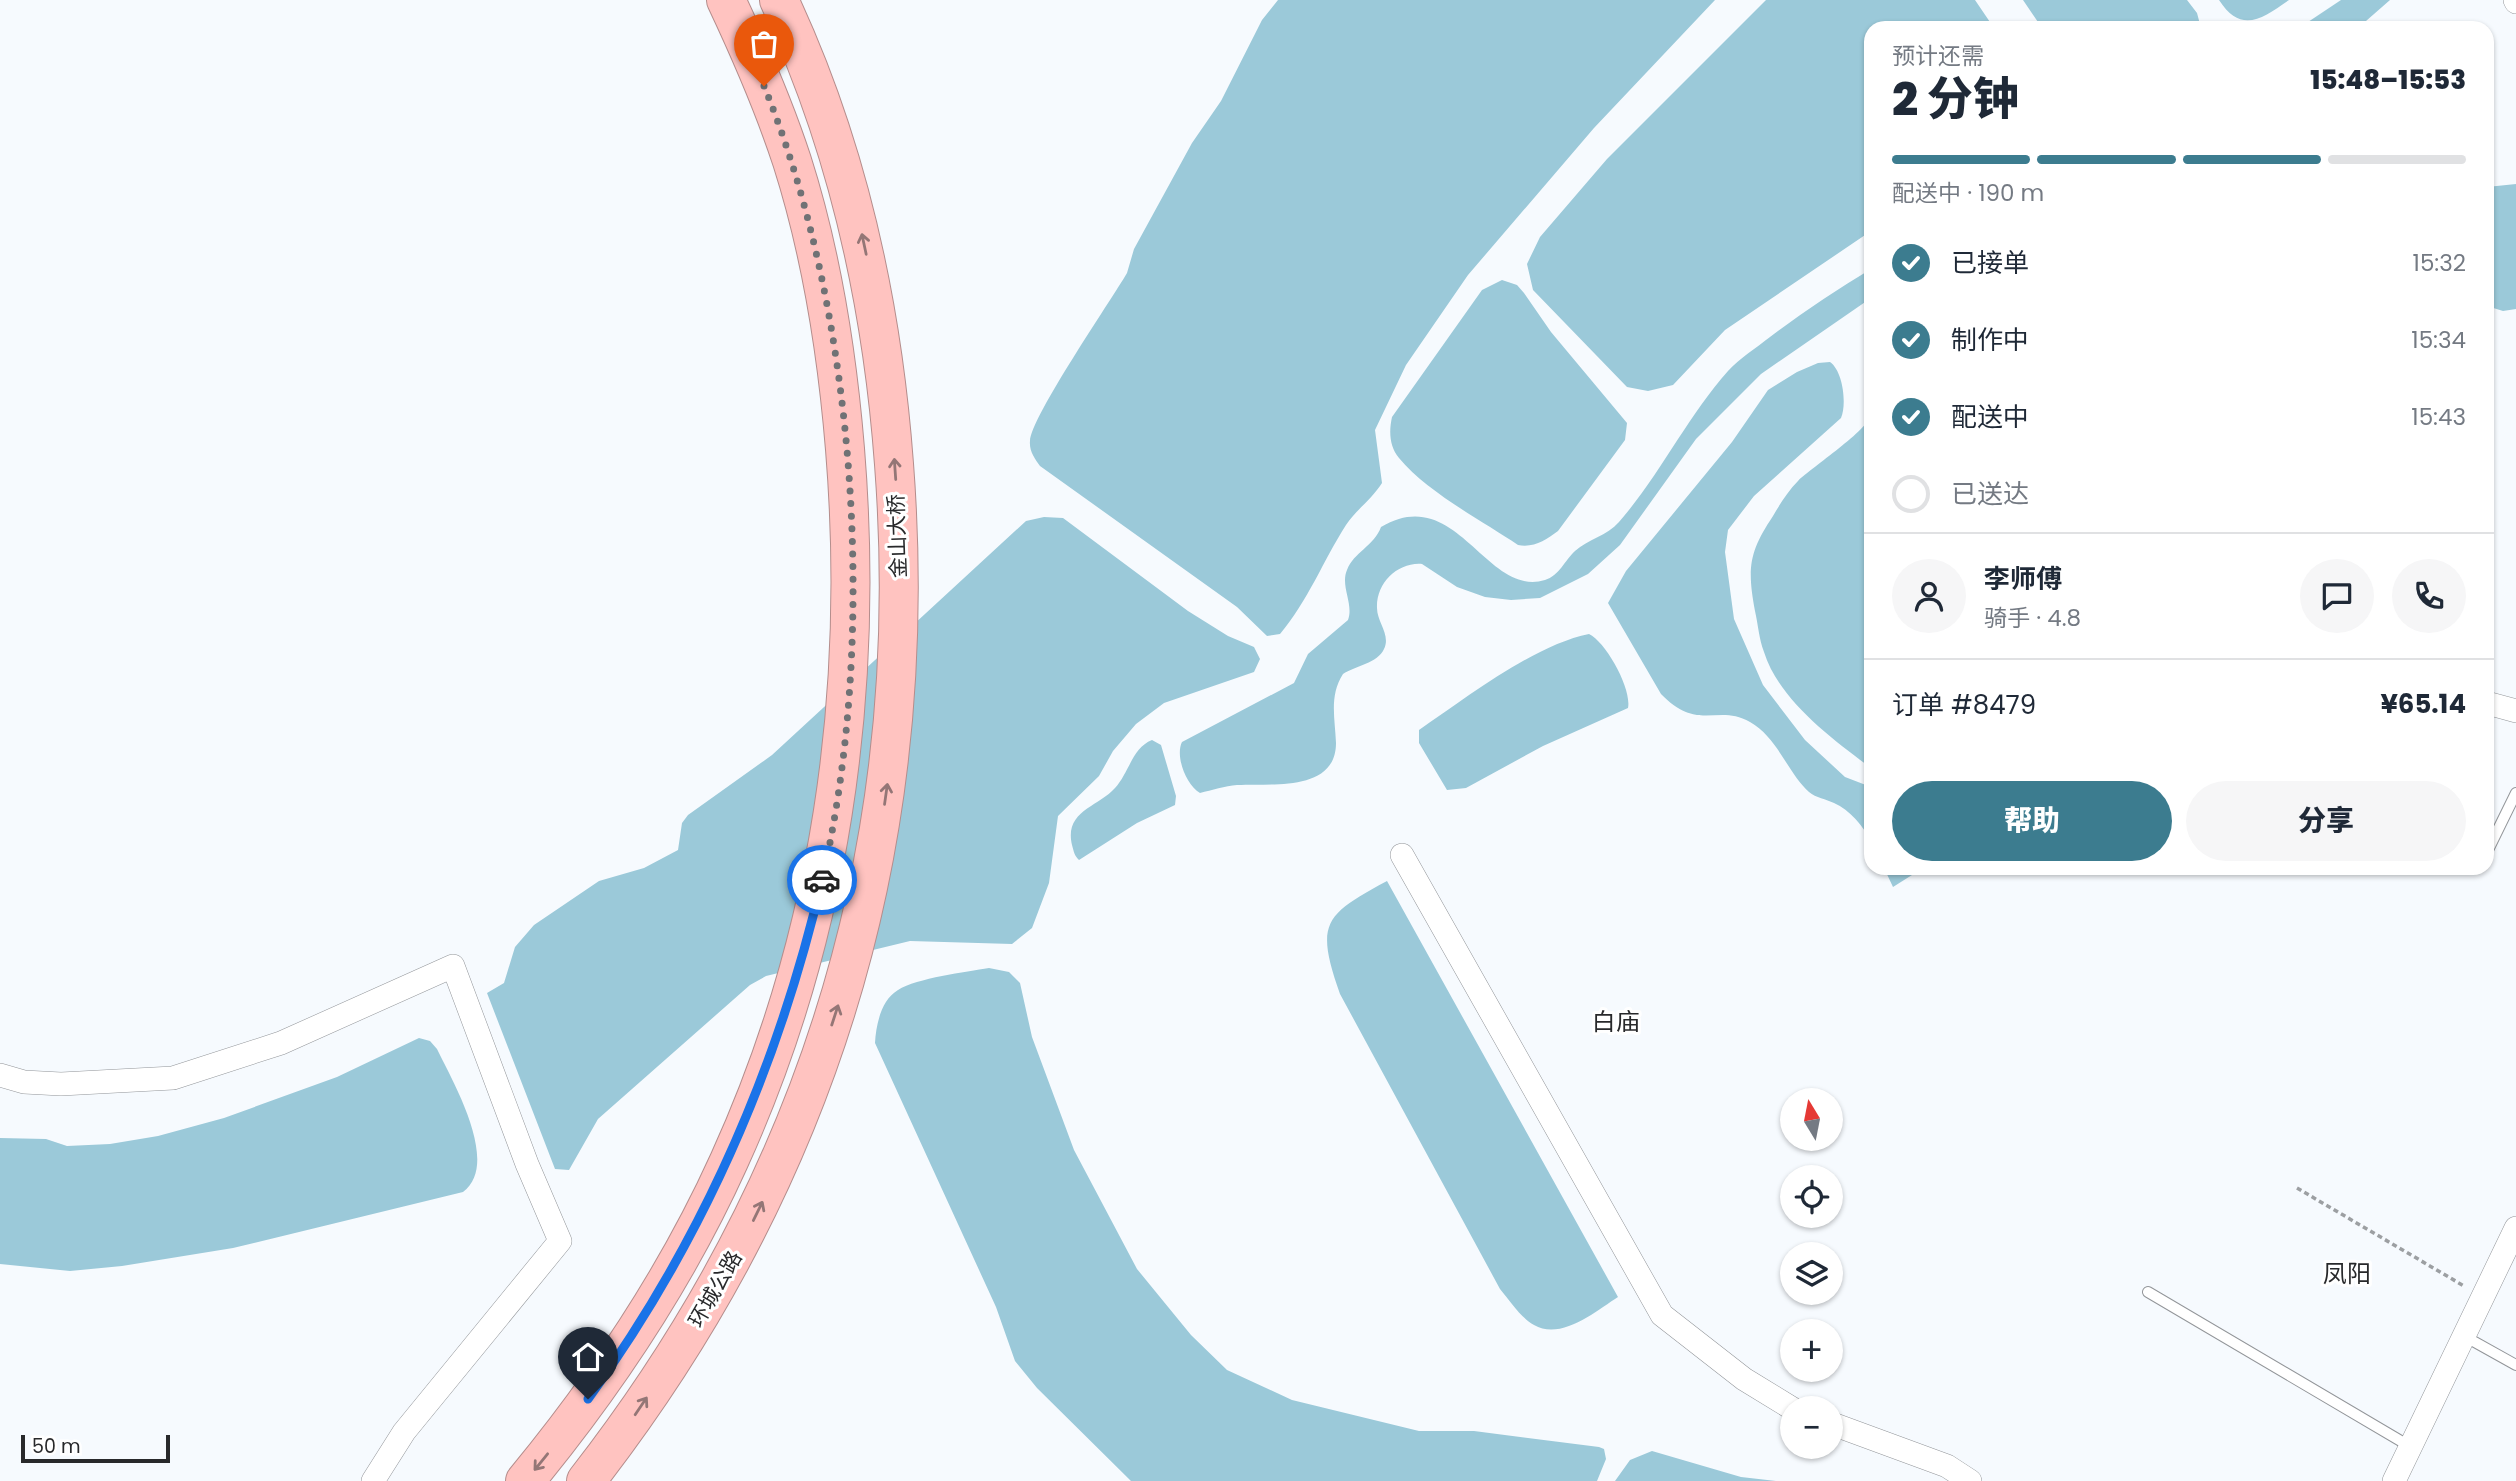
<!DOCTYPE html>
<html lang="zh">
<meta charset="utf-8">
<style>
body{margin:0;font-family:Poppins,"Noto Sans SC",sans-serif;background:#f6f6f7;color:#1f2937;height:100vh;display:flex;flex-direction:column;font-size:26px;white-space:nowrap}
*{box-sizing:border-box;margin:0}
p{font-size:23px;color:#747a83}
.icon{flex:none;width:38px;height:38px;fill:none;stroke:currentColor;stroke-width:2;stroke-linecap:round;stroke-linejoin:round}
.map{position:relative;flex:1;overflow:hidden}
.drawer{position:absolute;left:1864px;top:21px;width:630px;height:854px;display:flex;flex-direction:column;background:#fff;border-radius:21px;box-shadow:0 2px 5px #0004}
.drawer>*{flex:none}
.needle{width:46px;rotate:350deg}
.controls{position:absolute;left:1780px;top:1088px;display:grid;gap:14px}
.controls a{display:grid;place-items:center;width:63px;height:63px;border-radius:50%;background:#fff;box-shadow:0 2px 5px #0004;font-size:35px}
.scale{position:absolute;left:21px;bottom:18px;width:149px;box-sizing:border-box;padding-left:7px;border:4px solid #28292b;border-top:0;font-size:19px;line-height:24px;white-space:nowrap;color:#28292b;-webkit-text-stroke:5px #fff;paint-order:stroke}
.pin{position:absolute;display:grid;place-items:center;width:60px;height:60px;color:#fff;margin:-72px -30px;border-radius:50% 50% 50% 0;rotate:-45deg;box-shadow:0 0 7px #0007}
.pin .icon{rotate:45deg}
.courier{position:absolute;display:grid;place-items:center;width:70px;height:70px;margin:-35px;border:5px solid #1a73e8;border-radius:50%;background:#fff;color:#222;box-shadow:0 2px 9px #0007}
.head em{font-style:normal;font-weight:800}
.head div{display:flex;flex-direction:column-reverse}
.head{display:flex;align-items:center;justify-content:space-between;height:119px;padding:0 28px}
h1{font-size:46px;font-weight:800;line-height:52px}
.bar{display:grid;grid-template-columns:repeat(4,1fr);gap:10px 7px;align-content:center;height:84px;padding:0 28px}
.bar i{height:9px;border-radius:5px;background:#e0e1e3}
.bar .on{background:#3c7c8f}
.bar p{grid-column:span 4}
.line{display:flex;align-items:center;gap:18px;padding:0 28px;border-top:2px solid #e0e1e3}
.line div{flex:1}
.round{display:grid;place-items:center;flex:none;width:74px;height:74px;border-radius:37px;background:#f6f6f7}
ol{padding:0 28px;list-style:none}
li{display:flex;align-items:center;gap:21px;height:77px}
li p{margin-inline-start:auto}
li .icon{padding:7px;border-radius:50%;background:#3c7c8f;color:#fff;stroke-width:4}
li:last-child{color:#747a83}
li i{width:38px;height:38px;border:4px solid #e0e1e3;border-radius:50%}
.action{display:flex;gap:14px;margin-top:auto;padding:14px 28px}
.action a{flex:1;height:80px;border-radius:42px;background:#3c7c8f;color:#fff;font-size:28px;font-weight:800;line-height:80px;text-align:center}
.action a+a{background:#f6f6f7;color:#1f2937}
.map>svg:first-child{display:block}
</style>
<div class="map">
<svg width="2516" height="1481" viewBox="0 0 2516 1481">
<rect width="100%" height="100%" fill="#f6fafe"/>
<path fill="#9bc9d9" d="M1278,0h437l-121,128 -126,147 -62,90 -31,65 7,53c-10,16 -26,27 -36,42 -23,36 -38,76 -66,109l-13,2 -30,-29 -197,-141c-5,-7 -11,-15 -10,-25 1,-24 80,-139 97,-168l7,-24 58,-106 29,-42 41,-81z
M1766,0h209l19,28h-123v203l-146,99 -52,55 -25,6 -21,-4 -94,-97 -6,-26 13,-27 67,-78z
M2023,0h164l10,13 4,15h-159z
M2219,0h70c-27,19 -48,34 -70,0z
M2341,0h49l-32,28h-59z
M2516,184v125l-13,2 -16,-5v-119z
M1871,269v29l-110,76 -65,65 -76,106 -32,29 -48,24 -29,2 -26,-3 -28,-10 -35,-23c-24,-2 -46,19 -45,44 0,14 14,27 7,41 -6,14 -29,17 -41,25 -14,22 -8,44 -7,69 0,50 -67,40 -99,42 -12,1 -25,5 -37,8 -14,-8 -25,-37 -18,-51l112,-59 14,-29 40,-34c6,-16 -8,-34 -1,-50 7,-18 27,-24 34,-43 76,-45 105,71 164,53 14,-4 20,-20 30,-29 13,-12 32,-15 44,-29 41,-47 68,-105 109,-151 12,-13 28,-23 42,-34 32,-24 66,-47 101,-68z
M1502,280l15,5 7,8 27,39 76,91 -2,17 -67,91c-12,9 -24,17 -40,14 -37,-25 -91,-53 -119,-87 -10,-12 -10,-27 -7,-41l90,-127z
M1830,362c13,9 17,42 11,56l-87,78 -26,34 -3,22 9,67 29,66 42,55 40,37 26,10v54c-8,-15 -21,-31 -37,-38 -8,-4 -18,-5 -25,-11 -22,-20 -31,-54 -59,-70 -33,-19 -51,11 -89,-28l-53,-91 18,-32 106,-129 36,-52 29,-18 21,-9z
M1871,414v354c-39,-29 -92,-68 -107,-116 -5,-13 -6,-28 -9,-41 -8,-43 -6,-59 18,-95 7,-12 15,-25 25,-35 14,-14 71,-51 73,-67z
M1044,517l19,1 125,93 40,25 26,11 6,12 -6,13 -90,31 -28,21 -23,27 -14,25 -41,40 -9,67 -17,45 -20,16 -102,-3 -144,35 -16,9 -152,134 -29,51 -14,-1 -68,-176 17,-10 11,-36 19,-22 65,-44 45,-13 34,-18 4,-27 6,-8 84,-60 254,-234z
M1589,634c17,8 43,55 39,74l-85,38 -77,42 -19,2 -28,-47v-13c47,-32 115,-85 170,-96z
M1152,740l9,5 15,51 -1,9 -38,18 -58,37c-5,-5 -5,-8 -7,-15 -8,-34 26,-38 43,-57 14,-15 17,-40 37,-48z
M1884,868h29l-1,7 -19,12z
M1387,881l231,416c-22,14 -57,44 -84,28 -13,-7 -24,-24 -34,-36l-160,-295c-25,-71 -16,-79 47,-113z
M989,968l20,4 11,11 12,54 42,113 63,119 54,66 36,35 65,30 127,31h55l125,16 5,2 2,10 -9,22h-466l-94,-93 -22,-27 -19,-54 -121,-264c1,-18 6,-43 23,-53 19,-12 68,-18 91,-22z
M419,1038l11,3 7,8c16,33 64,115 26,143l-230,56 -111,18 -52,5 -70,-7v-126l46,1 21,7 43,-2 48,-8 66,-18 113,-41z
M1652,1451l89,26 35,4h-161l15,-21z"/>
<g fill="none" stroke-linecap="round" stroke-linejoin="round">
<defs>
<path id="lane" d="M2487,852l29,-59
M2148,1292l263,155
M2464,1336l52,29"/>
<path id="street" d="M2515,0l1,2
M2487,703l29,8
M1402,855l260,460 82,64 49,30
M0,1075l24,7 37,2 112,-6 108,-35 172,-77 74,198 33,77 -156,191 -31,49
M1830,1423l117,43 23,15
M2394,1481l122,-253"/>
<path id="highway" d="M525,1481c80,-97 152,-205 204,-320 102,-224 136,-467 116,-712 -8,-97 -23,-194 -53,-288 -18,-55 -41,-108 -66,-161
M586,1481c233,-299 337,-639 308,-1017 -12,-162 -46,-317 -115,-464"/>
</defs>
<use href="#lane" stroke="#93969a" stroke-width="12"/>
<use href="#street" stroke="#93969a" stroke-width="24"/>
<use href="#highway" stroke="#b48d8c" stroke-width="40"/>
<path stroke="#9c9fa2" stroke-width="3.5" stroke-dasharray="5 3.5" stroke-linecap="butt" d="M2297,1188l167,98"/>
<use href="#lane" stroke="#fff" stroke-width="10"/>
<use href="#street" stroke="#fff" stroke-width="23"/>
<use href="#highway" stroke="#ffc3c0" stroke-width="38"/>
</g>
<defs><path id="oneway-shaft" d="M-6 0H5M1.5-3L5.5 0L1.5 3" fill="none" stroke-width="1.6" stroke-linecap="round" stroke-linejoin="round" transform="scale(1.75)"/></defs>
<g stroke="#947676">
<use href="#oneway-shaft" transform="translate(864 244) rotate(-102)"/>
<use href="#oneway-shaft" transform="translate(895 469) rotate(-94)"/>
<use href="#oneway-shaft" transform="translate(886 794) rotate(-82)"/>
<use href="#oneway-shaft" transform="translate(835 1015) rotate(-72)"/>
<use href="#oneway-shaft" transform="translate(758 1211) rotate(-64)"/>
<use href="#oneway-shaft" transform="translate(641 1406) rotate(-56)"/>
<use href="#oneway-shaft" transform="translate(541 1462) rotate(129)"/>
</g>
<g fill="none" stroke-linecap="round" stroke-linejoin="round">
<path stroke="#707275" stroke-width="7" stroke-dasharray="0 12.6" d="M764,86c94,229 114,554 58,794"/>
<path stroke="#1a73e8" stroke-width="9" d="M588,1399c114,-157 190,-331 234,-519"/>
</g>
<g text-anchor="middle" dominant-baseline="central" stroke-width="6" stroke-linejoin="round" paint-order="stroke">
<g font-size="21" fill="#28292b" stroke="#fff">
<text transform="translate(897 536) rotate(-92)">金山大桥</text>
<text transform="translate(715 1289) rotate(-60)">环城公路</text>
</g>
<g font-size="24" fill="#28292b" stroke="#fff">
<text x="1616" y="1021">白庙</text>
<text x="2347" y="1273">凤阳</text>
</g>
</g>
</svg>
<div class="controls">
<a><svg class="needle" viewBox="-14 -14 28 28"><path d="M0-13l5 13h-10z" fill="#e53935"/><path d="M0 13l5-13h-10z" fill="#747a83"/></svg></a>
<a><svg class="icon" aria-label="locate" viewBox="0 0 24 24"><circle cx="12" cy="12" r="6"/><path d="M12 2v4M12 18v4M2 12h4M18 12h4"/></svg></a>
<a><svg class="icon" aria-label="layers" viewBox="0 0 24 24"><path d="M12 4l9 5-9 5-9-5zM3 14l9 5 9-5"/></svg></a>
<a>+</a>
<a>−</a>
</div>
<div class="scale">50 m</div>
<div class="pin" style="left:764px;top:86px;background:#ea580c"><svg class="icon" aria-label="bag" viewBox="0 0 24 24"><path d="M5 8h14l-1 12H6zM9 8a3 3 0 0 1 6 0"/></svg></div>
<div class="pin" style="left:588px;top:1399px;background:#1f2937"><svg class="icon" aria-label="home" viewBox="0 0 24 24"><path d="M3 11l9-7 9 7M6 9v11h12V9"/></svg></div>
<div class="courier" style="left:822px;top:880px"><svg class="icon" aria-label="car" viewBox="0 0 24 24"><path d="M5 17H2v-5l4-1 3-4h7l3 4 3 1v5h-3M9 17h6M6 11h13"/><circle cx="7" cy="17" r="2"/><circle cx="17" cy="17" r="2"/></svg></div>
<section class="drawer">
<div class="head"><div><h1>2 分钟</h1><p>预计还需</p></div><em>15:48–15:53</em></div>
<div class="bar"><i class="on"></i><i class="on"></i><i class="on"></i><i></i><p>配送中 · 190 m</p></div>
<ol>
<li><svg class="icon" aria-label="check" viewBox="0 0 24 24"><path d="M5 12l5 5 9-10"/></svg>已接单<p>15:32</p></li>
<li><svg class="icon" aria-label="check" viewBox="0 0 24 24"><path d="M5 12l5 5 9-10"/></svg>制作中<p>15:34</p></li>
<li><svg class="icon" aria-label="check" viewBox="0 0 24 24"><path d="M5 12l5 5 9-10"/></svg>配送中<p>15:43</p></li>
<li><i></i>已送达</li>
</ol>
<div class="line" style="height:126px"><a class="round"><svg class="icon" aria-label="person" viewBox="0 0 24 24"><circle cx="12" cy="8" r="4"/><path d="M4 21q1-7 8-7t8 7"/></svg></a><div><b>李师傅</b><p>骑手 · 4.8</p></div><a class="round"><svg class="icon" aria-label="chat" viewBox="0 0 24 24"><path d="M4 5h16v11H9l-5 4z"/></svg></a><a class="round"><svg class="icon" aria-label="phone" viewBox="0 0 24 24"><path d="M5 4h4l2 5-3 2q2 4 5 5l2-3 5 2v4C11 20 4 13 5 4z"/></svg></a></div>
<div class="line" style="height:91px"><div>订单 #8479</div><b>¥65.14</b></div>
<div class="action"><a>帮助</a><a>分享</a></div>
</section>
</div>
